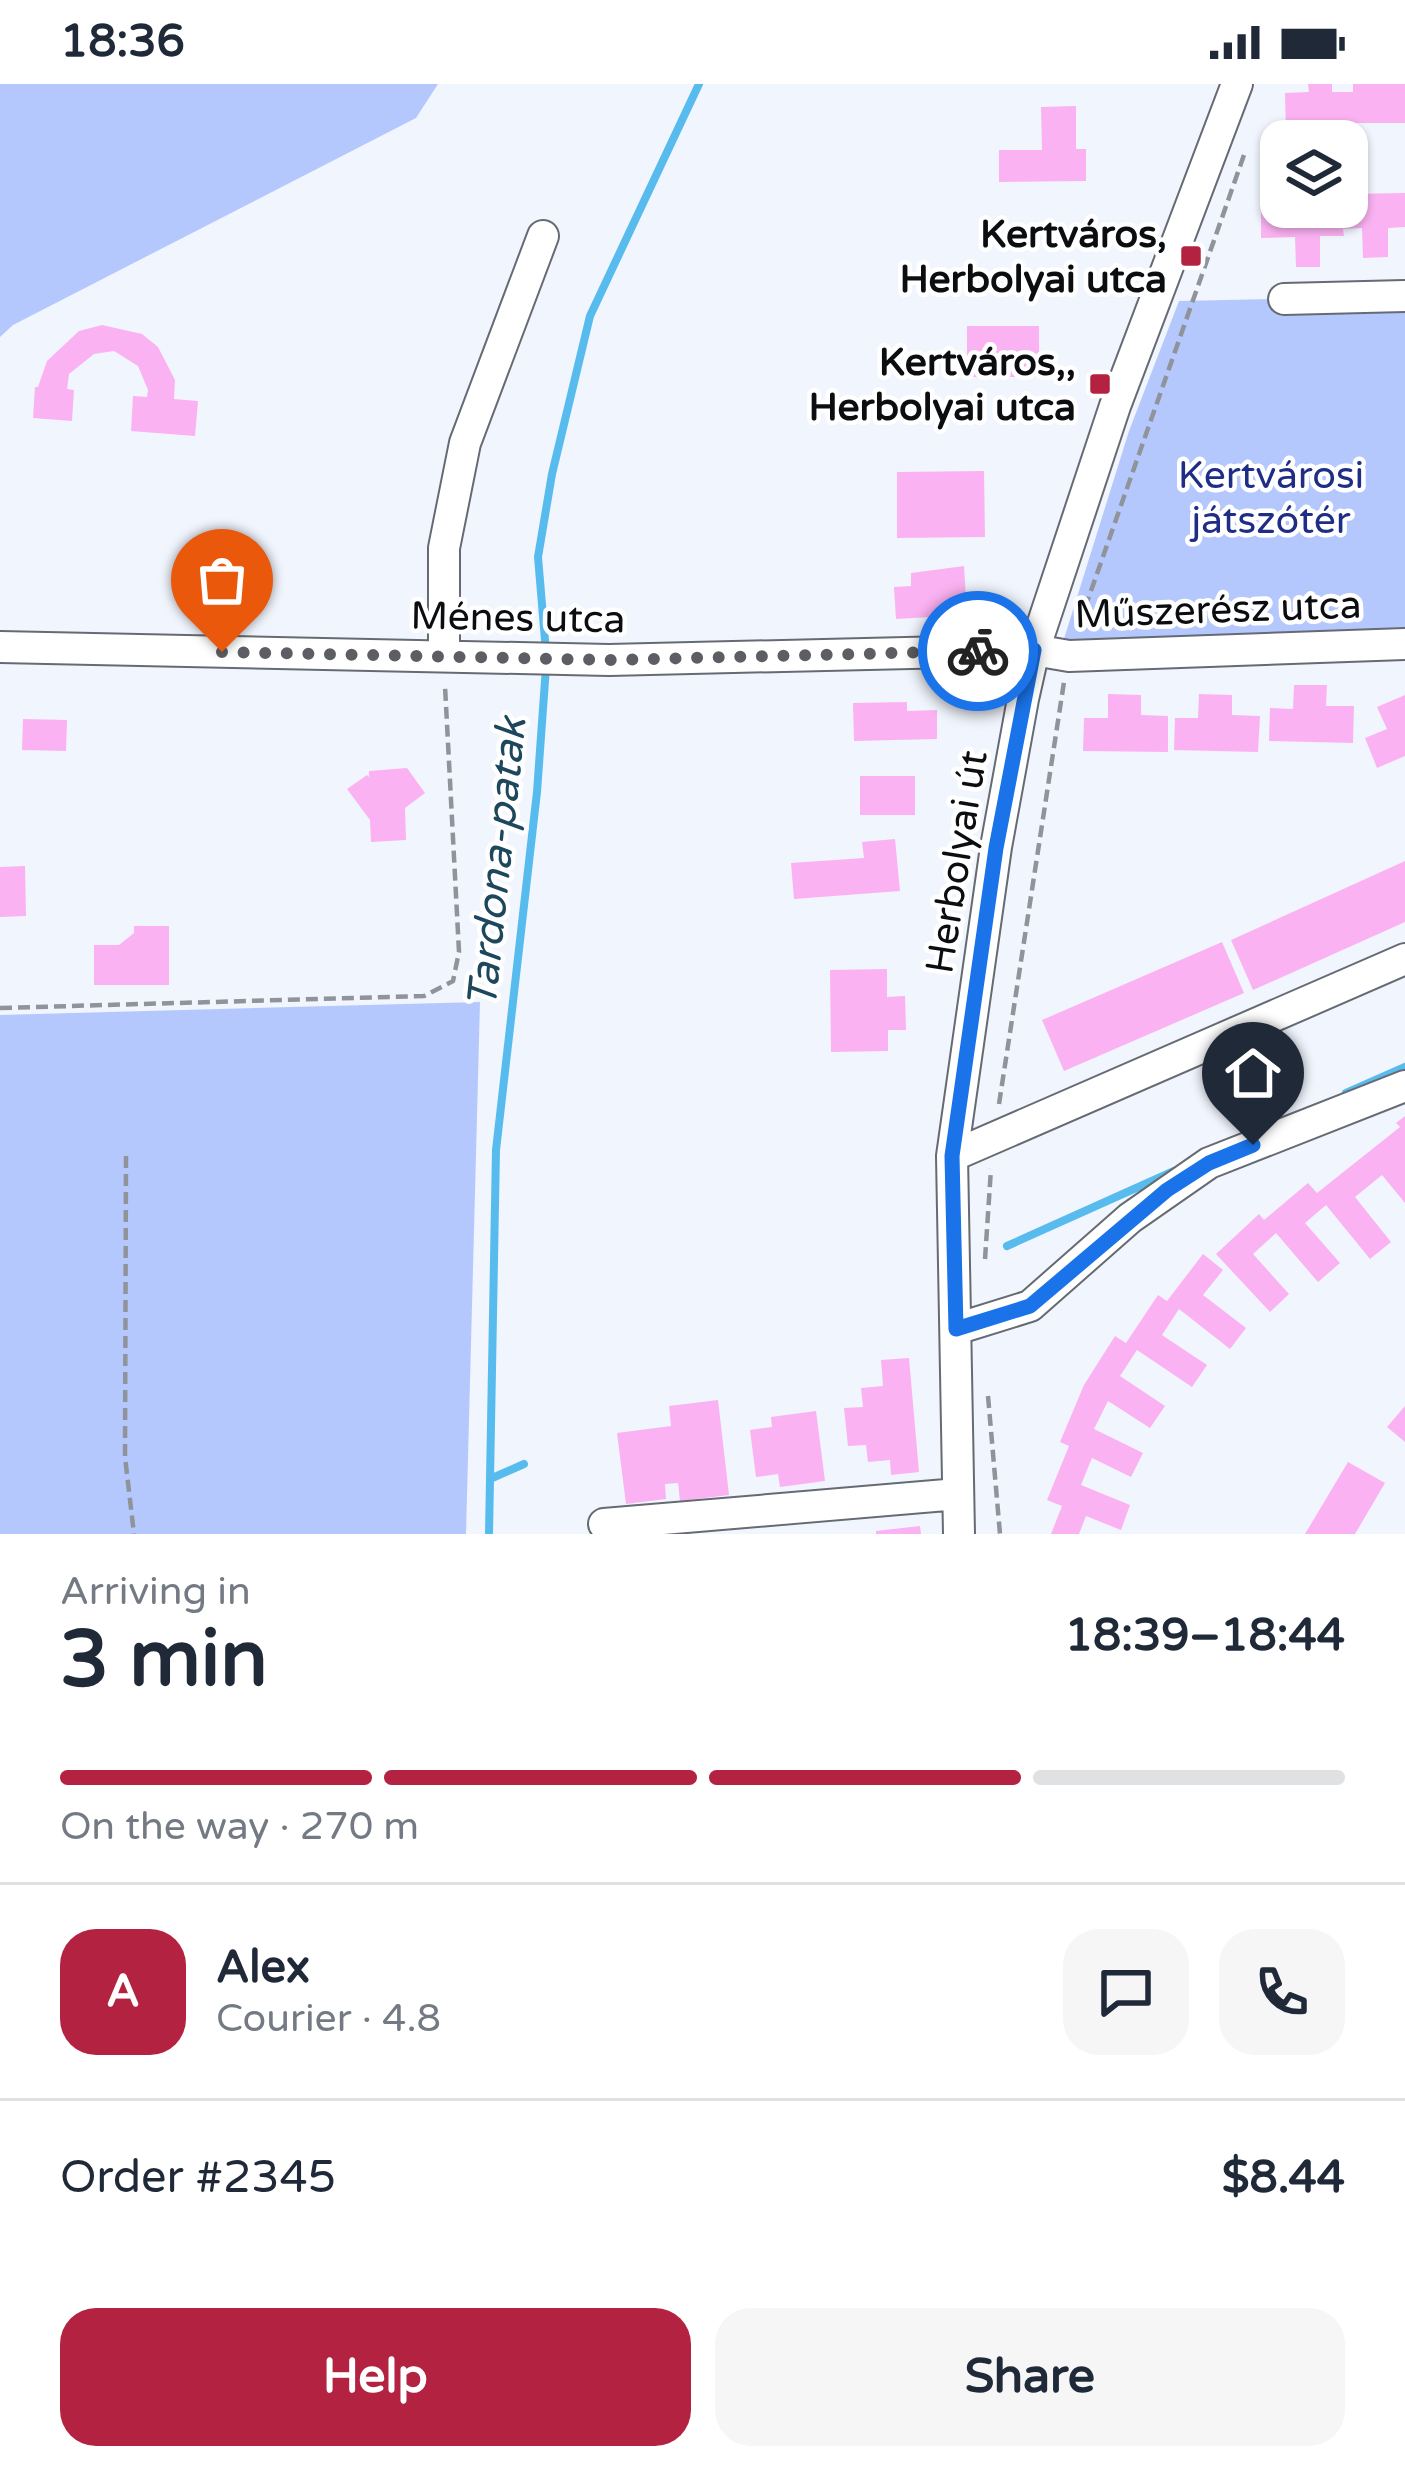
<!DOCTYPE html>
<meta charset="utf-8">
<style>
body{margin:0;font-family:"Varela Round",sans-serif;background:#f6f6f7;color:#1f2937;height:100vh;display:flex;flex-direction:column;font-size:45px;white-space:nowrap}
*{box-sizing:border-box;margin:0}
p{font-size:39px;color:#747a83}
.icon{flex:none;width:66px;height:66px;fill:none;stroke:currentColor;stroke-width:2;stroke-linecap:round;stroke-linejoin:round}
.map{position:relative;height:1450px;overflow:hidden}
.sheet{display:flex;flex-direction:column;background:#fff;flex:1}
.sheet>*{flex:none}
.buttons{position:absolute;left:1260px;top:36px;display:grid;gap:24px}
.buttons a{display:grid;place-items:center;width:108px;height:108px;border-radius:24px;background:#fff;box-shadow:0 3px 9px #0004;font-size:60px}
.pin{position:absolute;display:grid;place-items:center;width:102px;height:102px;color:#fff;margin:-123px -51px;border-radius:50% 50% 50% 0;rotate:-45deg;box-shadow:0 0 12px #0007}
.pin .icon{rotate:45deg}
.courier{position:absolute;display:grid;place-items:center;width:120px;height:120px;margin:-60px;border:9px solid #1a73e8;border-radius:50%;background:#fff;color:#222;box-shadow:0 3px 15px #0007}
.headline em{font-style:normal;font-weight:800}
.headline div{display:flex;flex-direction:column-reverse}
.headline{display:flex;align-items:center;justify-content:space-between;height:204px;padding:0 60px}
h1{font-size:78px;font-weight:800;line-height:90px}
.bar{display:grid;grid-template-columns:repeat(4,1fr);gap:18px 12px;align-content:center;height:144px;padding:0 60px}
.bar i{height:15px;border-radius:9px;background:#e0e1e3}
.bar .current{background:#b42242}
.bar p{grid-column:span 4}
.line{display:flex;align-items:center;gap:30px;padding:0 60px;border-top:3px solid #e0e1e3}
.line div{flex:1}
.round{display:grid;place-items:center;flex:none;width:126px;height:126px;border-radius:36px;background:#f6f6f7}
.action{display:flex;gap:24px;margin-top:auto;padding:24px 60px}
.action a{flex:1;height:138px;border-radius:36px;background:#b42242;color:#fff;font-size:48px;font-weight:800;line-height:138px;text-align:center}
.action a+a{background:#f6f6f7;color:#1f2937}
.status{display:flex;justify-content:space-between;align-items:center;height:84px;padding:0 60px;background:#fff;direction:ltr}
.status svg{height:33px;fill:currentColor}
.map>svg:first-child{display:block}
</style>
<div class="status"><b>18:36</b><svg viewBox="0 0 49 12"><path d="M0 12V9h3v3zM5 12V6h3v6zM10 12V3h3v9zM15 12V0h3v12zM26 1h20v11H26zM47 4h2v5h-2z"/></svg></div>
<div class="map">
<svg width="1405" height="1450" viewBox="0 0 1405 1450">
<rect width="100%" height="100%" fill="#f1f5fd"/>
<path fill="#b5c8fd" d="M0,0h438l-22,34 -403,207 -13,12z
M1405,212v348l-342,-2 66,-211 50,-130z
M480,918l-14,532h-466v-519z"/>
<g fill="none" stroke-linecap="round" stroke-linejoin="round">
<path stroke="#58bbee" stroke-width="8" d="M546,568l-8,-95 14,-83 38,-158 109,-232
M1346,1009l59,-26
M1007,1162l167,-75
M490,1395l34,-15
M489,1450l7,-384 41,-358 9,-125"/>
</g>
<path fill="#fbb2f2" d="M1308,0h24v8h21v-8h52v39h-51v10h-68l-1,-40 24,-1z
M1076,22v43h10v32l-87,1v-32h43l-1,-43z
M1405,109v34l-17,1v29l-25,1 -1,-30 -19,1 1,7h-24v31h-24l-1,-30 -34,1v-35l86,4v-13z
M102,241l40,9 16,13 17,33 -1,19 24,2 -3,35 -64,-5 2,-35 14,1 1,-7 -10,-24 -24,-15 -20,3 -25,20 -2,15 7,1 -2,31 -39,-3 2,-31h3l9,-26 32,-30z
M967,242h72v51h-72z
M984,387l1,66 -88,1v-66z
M964,482l3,49 -71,4 -2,-32 17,-1v-13z
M1294,601h33l-1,21h28l-1,37 -84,-2 1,-33 23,1z
M1108,610l33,1v20l27,1v36l-85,-1 1,-33h24z
M1199,610l33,1v20l28,1 -2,36 -84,-2 1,-32h23z
M1405,611v61l-28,12 -12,-30 22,-9 -10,-22z
M907,618v9l30,-1v29l-83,2 -1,-38z
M23,635l44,1 -1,31 -44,-1z
M407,684l18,25 -20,15 1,32 -35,2 -1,-22 -23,-31 20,-14 2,2v-6z
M860,692h55v39h-55z
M895,755l5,52 -106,8 -3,-36 73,-5 -2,-16z
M1405,777v61l-152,68 -22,-50z
M25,782l1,50 -26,1v-50z
M134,842h35v59h-75v-40h25l15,-12z
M1222,858l22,51 -180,78 -22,-51z
M887,885v28l18,-1 1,34h-18v21l-57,1 -1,-82z
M1405,1032v87l-23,-28 -27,22 36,45 -21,17 -44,-54 -21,18 35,40 -22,19 -42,-49 -23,21 36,40 -19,18 -54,-58 43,-40 5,6 44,-37 9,10 83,-66 -4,-4z
M1203,1170l20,16 -20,25 43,33 -16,21 -51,-40 -17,26 45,30 -15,22 -55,-37 -17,26 45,30 -15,22 -42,-27 -14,28 49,24 -12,24 -39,-19 -11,27 49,20 -9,25 -35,-14 -7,18h-28l11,-28 -15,-6 22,-54 -9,-4 24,-57 31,-49 11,7 32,-48 9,6z
M909,1274l10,114 -28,3 -1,-15 -22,2 -2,-17 -18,1 -4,-38 19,-1 -2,-19 22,-2 -2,-26z
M718,1316l11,95 -49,6 -2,-18 -13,1 1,15 -40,5 -9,-71 54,-7 -2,-20z
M1405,1322v36l-18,-15z
M816,1327l9,70 -45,6 -2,-13 -22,3 -6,-47 22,-3 -1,-10z
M1348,1378l37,21 -30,51h-50z
M920,1442l1,8h-45v-3z"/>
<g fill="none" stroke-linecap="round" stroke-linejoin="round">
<defs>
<path id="minor" d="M1284,215l121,-3
M0,563l609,13 425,-10 35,6 336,-12
M444,572v-108l21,-105 78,-207
M952,1072l453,-197
M956,1245l74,-23 100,-88 79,-55 196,-77
M604,1440l354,-30
M959,1450l-7,-378 44,-309 27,-148 11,-49 81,-244 122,-322"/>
</defs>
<use href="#minor" stroke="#666a73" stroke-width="34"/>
<path stroke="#909399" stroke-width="4.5" stroke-dasharray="12 6" stroke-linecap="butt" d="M1079,541l165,-470
M0,924l424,-12 29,-15 6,-29 -14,-266
M999,1020l65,-422
M126,1072l-1,301 9,77
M985,1175l6,-90
M988,1312l12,138"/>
<use href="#minor" stroke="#fff" stroke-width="30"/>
</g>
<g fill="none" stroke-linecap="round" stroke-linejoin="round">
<path stroke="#5c5e63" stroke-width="12" stroke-dasharray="0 21.6" d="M222,568l387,8 369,-9"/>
<path stroke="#1a73e8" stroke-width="15" d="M978,567l56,-1 -38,198 -44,308 4,173 74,-23 137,-116 42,-27 44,-18"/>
</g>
<g fill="#b42242" stroke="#fff" stroke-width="4.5">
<rect x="1179" y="160" width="24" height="24" rx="6"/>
<rect x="1088" y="288" width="24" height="24" rx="6"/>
</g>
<g text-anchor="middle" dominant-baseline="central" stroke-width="9" stroke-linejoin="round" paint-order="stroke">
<g font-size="39" font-weight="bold" fill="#0b0d10" stroke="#fff" text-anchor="end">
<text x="1167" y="150">Kertváros,<tspan x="1167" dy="45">Herbolyai utca</tspan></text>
<text x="1076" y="278">Kertváros,,<tspan x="1076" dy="45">Herbolyai utca</tspan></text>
</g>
<g font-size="39" fill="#1e2d85" stroke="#fff">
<text x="1271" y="391">Kertvárosi<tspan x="1271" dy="45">játszótér</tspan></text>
</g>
<g font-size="39" fill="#0b0d10" stroke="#fff">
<text transform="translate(1218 526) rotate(-2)">Műszerész utca</text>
<text transform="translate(518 534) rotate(1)">Ménes utca</text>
<text transform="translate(957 778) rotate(-81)">Herbolyai út</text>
</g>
<g font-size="42" font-style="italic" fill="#1d475c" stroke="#fff">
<text transform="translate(497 779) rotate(-84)">Tardona-patak</text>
</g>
</g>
</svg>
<div class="buttons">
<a><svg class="icon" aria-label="layers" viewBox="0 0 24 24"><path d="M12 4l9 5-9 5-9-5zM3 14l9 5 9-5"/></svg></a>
</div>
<div class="pin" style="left:222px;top:568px;background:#ea580c"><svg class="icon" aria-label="bag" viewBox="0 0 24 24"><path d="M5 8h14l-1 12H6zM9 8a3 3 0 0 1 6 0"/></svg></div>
<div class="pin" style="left:1253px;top:1061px;background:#1f2937"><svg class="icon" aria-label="home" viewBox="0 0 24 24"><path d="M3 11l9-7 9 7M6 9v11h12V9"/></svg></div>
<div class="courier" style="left:978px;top:567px"><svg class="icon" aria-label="bike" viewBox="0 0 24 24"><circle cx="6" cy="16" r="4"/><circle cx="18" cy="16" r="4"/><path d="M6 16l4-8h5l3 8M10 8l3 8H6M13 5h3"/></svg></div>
</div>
<section class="sheet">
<div class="headline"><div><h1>3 min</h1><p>Arriving in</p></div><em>18:39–18:44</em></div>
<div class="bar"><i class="current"></i><i class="current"></i><i class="current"></i><i></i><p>On the way · 270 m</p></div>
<div class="line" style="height:216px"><b class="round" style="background:#b42242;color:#fff">A</b><div><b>Alex</b><p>Courier · 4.8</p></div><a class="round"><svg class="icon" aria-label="chat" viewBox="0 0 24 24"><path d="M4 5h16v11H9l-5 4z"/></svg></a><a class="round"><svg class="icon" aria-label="phone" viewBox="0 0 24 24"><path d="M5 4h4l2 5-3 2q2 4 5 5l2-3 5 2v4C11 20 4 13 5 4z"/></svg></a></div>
<div class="line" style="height:156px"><div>Order #2345</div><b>$8.44</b></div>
<div class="action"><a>Help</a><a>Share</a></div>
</section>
